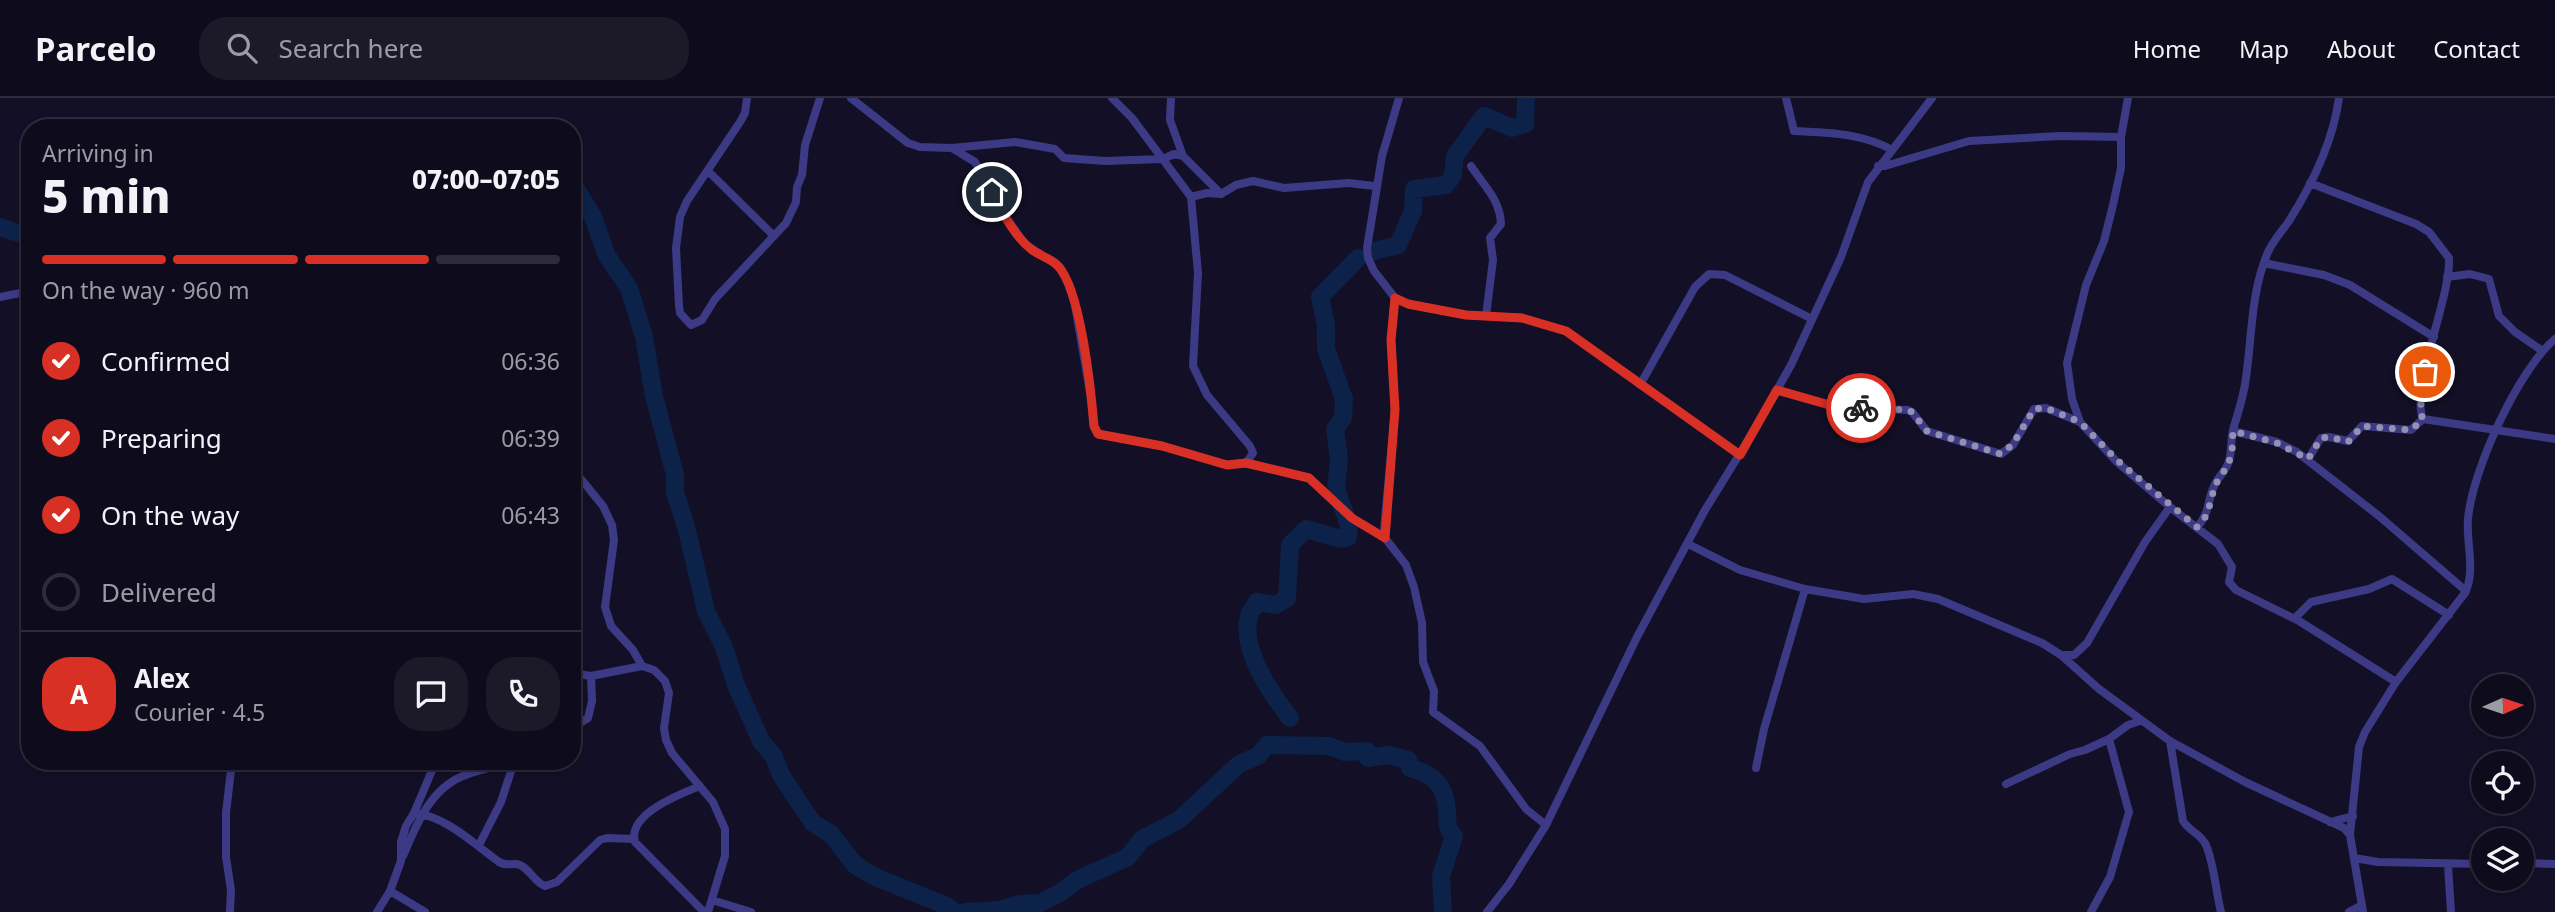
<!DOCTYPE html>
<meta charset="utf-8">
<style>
body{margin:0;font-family:"Noto Sans",sans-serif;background:#1c1929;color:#f1f3f6;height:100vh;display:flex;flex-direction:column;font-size:26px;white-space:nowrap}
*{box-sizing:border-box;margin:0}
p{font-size:23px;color:#9b9ba3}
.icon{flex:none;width:38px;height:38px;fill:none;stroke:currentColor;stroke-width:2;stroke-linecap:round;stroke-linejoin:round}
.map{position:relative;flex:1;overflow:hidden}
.side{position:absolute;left:21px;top:21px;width:560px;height:651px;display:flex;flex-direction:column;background:#0e0b1c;border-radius:28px;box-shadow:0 4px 10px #0003,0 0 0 2px #2e2b3b}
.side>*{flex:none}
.needle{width:46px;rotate:87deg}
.buttons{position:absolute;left:2471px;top:576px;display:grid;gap:14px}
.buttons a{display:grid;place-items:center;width:63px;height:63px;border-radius:50%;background:#0e0b1c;box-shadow:0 4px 10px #0003,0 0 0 2px #2e2b3b;font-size:35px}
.pin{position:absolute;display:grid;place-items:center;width:60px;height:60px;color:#fff;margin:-30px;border:4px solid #fff;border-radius:50%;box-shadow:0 2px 7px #0007}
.courier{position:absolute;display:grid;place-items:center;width:70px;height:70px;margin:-35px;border:5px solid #d93025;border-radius:50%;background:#fff;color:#222;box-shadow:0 2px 9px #0007}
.summary em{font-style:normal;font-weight:800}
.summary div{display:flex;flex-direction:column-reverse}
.summary{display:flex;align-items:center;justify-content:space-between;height:119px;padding:0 21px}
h1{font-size:46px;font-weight:800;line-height:52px}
.bar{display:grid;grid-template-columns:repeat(4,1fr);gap:10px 7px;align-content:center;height:84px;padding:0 21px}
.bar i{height:9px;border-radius:5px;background:#2e2b3b}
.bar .current{background:#d93025}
.bar p{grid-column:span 4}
.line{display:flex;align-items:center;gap:18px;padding:0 21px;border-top:2px solid #2e2b3b}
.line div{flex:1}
.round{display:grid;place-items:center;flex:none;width:74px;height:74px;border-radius:28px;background:#1c1929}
ol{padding:0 21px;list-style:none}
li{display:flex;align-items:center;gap:21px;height:77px}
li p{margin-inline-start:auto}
li .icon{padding:7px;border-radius:50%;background:#d93025;color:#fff;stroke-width:4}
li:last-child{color:#9b9ba3}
li i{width:38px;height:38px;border:4px solid #2e2b3b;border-radius:50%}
header{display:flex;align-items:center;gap:42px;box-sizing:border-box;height:98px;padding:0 35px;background:#0e0b1c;border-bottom:2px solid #2e2b3b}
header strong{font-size:33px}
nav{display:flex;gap:38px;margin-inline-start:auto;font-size:24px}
.search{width:490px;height:63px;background:#1c1929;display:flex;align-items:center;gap:18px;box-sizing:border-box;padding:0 24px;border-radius:28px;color:#9b9ba3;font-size:26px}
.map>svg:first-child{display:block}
</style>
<header>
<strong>Parcelo</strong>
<div class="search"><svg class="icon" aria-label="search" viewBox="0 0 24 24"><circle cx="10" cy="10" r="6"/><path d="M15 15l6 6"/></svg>Search here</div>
<nav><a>Home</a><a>Map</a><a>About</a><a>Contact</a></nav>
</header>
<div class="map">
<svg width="2555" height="814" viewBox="0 0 2555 814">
<rect width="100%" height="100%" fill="#130f26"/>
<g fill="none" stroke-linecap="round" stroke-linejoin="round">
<path stroke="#0c2248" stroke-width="18" d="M572,84l21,35 14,39 22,32 15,49 10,59 21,79v17l12,38 19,81 18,36 12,38 25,56 13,16 7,18 21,32 11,16 18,11 24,31 18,11 74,30 7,6
M0,129l30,10
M1374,153l24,-6 15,-34 1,-22 32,-4 7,-10 2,-19 29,-40 28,12 13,-4 1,-26
M1290,620c-19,-25 -50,-68 -41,-102 1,-4 6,-10 8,-14l19,3 11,-7 3,-53 16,-16 35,10 7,-2 1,-12 -13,-36 3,-30 -4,-30 8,-11 1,-19 -18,-50v-24l-6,-28 38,-39
M965,814l34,-2 21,-6 20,-1 20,-10 17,-13 51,-23 14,-18 37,-19 60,-56 19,-8 9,-11 62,1 16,6 22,-1 1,7 21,-3 19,5 2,8c23,6 35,16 37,42 1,11 -2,17 7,26l-13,40 2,36"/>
<path stroke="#3d3a85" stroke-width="8" d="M747,0l-2,15 -5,9 -53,79 -7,16 -4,31 3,58 1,7 11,12 11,-5 13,-21 71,-76 10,-21 1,-15 5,-12 3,-30 15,-47
M851,0l57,45 12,4 32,1 63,-6 40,7 9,9 41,3 58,-2 11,-5 9,2
M1112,0l20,20 59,79 7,76 -5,93 14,29 43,51 3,7 -7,10
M1171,0l-1,22 13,36 38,38
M1399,0l-17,58 -15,92 1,10 6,13 21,27 13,6 58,11 56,3 44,13 174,124
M1786,0l8,33c34,2 68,2 98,19
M952,50l23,14 28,51 22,31 35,23 9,18 6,20 16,93 3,29 4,7 64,12 65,19 19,-2 63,15 42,40 34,20
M1471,68c13,20 29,33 30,58l-11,14 3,22 -7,56
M1878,68h7l84,-25 92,-5 60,1
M709,74l64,63
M2310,85l106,41 13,8 20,26c2,40 -39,129 -26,161l132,20
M1191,99l16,-4 14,1 15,-9 17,-4 31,7 64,-5 27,3
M2264,165l60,12 26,10 84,52
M2447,179l23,-3 19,5 10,37 16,16 26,18
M0,199l30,-6
M1395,200l-4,42 4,70 -11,120 1,8 21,27 8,22 8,36 1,39 11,29 -1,21 47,34 46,63 20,16
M1640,287l55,-98 14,-13 16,1 87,44
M1777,292l49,14 27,4 55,2 4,2 15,19 74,23 12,-9 21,-36 12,-1 34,14 37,40 53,45 48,37 14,23 -3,15 7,8 63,31 97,61
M2080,324l-8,-23 -5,-36 19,-78 18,-44 9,-36 8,-37v-31l7,-39
M2233,333l44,11 20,10 82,64 87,75
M2308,361l13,-21 8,-1 19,4 14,-15 49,4 12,-11
M572,370l31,38 9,19 2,15 -9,67 6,19 22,24 9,16 12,4 11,11 4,12 -5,35 2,12 6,13 41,49 12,27v27l-17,56
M2197,430c15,-20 9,-26 18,-44 3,-6 9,-12 12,-18 6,-12 3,-24 6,-36 5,-18 11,-34 13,-52 6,-42 5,-87 22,-126 5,-11 14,-21 21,-31 24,-38 44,-79 50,-123
M1688,446l52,26 65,19 59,10 49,-5 25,5 104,44 19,12 38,34 71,52 75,41 99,46 6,7
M2295,520l16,-16 58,-13 23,-10 57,36
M2061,557h13l13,-12 58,-101 25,-35
M572,575l19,3 51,-10
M572,630l16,-10 4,-17 -1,-25
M2170,643l13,80c6,10 18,13 23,24 8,19 10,47 15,67
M1756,670l8,-39 41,-140
M2006,686l64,-30 15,-4 24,-11 19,-14 12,-4
M700,688c-20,8 -73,28 -65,56l69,70
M414,715c32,3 60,31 85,49 8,5 14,0 21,3 11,5 14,17 25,21l12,-4 43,-42 7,-2 27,1
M2330,724l23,-6
M479,747l22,-43 13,-40
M403,758c13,-30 27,-67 60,-80 17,-7 35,-10 53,-15
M2354,760l24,4 105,2
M2522,765l33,1
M2448,767l3,47
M390,793l35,21
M712,802l39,12
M230,814l1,-22 -5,-33v-44l6,-52
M377,814l13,-21 11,-30v-19l5,-16 8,-13 22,-52
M1487,814l22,-28 37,-59 91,-188 68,-127 47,-76 39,-69 50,-108 27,-75 64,-84
M2091,814l19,-35 19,-65 -20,-73
M2349,814l13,-7
M2363,814l-13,-77 9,-88 6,-15 31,-50 69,-89c11,-23 1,-49 3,-74 4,-48 50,-149 87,-180"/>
</g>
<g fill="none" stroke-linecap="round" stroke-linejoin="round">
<path stroke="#948fb3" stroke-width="7" stroke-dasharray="0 12.6" d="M1861,310l47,2 4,2 15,19 74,23 12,-10 21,-35 12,-1 34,14 38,39 79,66 10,-12 8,-30 13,-20 4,-13 1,-21 44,12 31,16 13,-21 8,-1 19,5 14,-16 49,4 12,-11 -3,-7 5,-40"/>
<path stroke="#d93025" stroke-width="9" d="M992,94c10,19 22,44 39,57 8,7 20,9 27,17 23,24 33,125 36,160l4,8 64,12 65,19 19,-2 63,15 43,40 33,20 10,-128 -4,-70 4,-42 13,6 58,11 56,3 44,13 174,124 37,-65 49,14 35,4"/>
</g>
</svg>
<div class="buttons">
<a><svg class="needle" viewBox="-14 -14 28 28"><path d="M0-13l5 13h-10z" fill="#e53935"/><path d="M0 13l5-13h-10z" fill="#9b9ba3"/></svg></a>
<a><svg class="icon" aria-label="locate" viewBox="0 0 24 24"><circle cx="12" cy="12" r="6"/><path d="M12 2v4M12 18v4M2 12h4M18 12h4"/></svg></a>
<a><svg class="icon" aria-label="layers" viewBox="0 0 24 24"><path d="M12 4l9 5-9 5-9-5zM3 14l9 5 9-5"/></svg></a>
</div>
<div class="pin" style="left:2425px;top:274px;background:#ea580c"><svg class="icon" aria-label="bag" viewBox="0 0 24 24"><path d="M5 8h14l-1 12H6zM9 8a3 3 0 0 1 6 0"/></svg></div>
<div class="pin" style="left:992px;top:94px;background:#1f2937"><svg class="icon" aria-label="home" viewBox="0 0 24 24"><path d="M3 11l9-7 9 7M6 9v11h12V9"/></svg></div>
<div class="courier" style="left:1861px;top:310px"><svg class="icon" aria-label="bike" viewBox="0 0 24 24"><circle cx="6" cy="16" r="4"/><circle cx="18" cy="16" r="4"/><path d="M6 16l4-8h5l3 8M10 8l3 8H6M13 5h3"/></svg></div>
<section class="side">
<div class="summary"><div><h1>5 min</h1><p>Arriving in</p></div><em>07:00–07:05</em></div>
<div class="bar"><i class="current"></i><i class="current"></i><i class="current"></i><i></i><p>On the way · 960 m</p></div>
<ol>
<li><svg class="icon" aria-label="check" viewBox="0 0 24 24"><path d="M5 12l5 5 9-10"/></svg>Confirmed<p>06:36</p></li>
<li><svg class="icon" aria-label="check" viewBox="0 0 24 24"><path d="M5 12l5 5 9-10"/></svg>Preparing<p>06:39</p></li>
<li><svg class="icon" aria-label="check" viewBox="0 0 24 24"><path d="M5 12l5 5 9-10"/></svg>On the way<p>06:43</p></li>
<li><i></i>Delivered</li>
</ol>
<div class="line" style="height:126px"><b class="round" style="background:#d93025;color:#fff">A</b><div><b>Alex</b><p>Courier · 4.5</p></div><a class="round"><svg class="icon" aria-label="chat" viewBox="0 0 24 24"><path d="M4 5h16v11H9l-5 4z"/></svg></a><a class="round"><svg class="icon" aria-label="phone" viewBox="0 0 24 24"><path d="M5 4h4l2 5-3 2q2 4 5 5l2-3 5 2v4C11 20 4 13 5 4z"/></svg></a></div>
</section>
</div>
